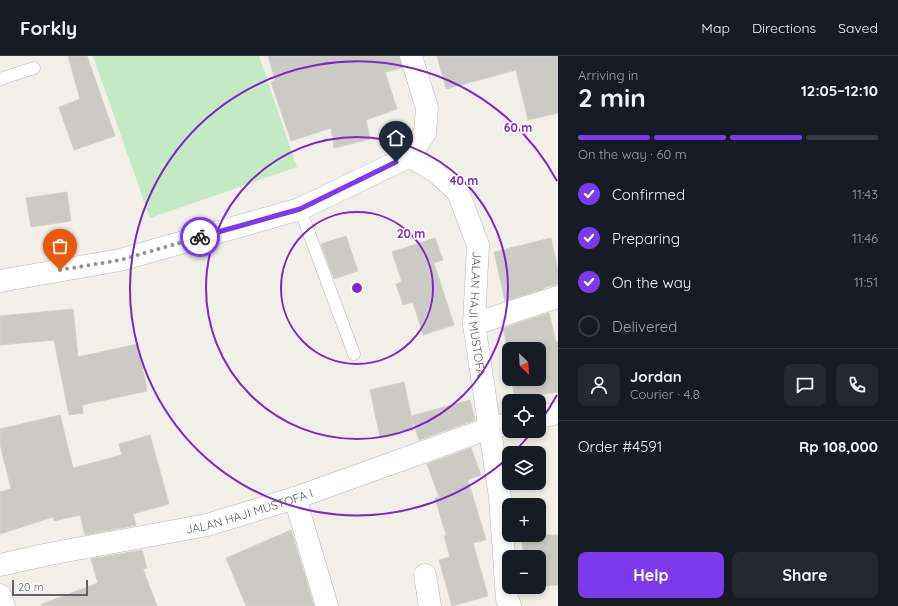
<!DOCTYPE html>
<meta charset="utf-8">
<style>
body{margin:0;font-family:Quicksand,sans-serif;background:#242831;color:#f1f3f6;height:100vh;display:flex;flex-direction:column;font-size:15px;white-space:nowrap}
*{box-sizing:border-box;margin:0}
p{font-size:13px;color:#9ea1a6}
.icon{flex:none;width:22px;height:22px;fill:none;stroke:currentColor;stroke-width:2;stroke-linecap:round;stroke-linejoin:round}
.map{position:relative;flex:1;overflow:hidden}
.sheet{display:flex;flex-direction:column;background:#171b24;width:340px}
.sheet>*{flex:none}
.needle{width:26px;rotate:155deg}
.controls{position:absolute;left:502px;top:286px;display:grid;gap:8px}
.controls a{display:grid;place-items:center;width:44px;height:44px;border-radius:8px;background:#171b24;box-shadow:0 2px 6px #0003;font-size:20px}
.scale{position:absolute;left:12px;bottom:10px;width:76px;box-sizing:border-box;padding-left:4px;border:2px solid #5f6368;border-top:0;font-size:11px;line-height:14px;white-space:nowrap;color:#5f6368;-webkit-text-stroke:3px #fff;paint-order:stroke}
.pin{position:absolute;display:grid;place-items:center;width:34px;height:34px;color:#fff;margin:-41px -17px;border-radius:50% 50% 50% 0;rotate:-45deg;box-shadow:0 0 4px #0007}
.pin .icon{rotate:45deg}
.courier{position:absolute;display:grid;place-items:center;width:40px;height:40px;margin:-20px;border:3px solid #7c3aed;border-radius:50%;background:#fff;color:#222;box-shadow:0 1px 5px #0007}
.head em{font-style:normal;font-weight:700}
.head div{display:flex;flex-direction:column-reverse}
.head{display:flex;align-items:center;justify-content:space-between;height:68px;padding:0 20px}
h1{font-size:26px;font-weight:700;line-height:30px}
.bar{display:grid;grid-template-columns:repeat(4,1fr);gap:6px 4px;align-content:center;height:48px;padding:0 20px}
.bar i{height:5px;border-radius:3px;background:#363941}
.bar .current{background:#7c3aed}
.bar p{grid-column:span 4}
.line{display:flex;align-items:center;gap:10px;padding:0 20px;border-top:1px solid #363941}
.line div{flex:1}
.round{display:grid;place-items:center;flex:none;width:42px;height:42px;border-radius:8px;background:#242831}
ol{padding:0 20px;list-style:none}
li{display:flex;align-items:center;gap:12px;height:44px}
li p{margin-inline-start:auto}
li .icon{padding:4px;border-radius:50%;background:#7c3aed;color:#fff;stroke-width:4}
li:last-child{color:#9ea1a6}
li i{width:22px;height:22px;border:2px solid #363941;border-radius:50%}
.primary-button{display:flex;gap:8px;margin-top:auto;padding:8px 20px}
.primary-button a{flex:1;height:46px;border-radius:8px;background:#7c3aed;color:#fff;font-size:16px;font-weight:700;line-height:46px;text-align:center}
.primary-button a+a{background:#242831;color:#f1f3f6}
header{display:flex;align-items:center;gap:24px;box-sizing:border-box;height:56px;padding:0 20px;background:#171b24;border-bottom:1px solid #363941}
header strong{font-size:19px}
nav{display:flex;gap:22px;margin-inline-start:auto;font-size:14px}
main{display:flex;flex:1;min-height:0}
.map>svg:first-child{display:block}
</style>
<header>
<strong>Forkly</strong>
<nav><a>Map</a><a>Directions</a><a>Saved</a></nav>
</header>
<main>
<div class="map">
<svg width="558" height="550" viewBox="0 0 558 550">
<rect width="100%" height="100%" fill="#f1efe8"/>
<path fill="#c5e8c5" d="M93,0h166l38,111 -147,51z"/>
<path fill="#cccac5" stroke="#d6d1c6" d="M68,0h19l28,80 -41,14 -15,-43 21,-8z
M268,0h131l3,12 -17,4 12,37 -31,11 4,19 -36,9 -3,-20 -40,13 -20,-59 4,-2z
M437,0h121v57l-30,7 -12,-50 -70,19z
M67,136l4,29 -40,6 -5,-29z
M346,180l12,35 -24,8 -13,-35z
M435,182l8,22 -9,3 20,62 -31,10 -10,-33 -10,3 -7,-21 6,-2 -10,-30z
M551,182l7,32v14l-15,4 1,1 -39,12 -11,-49z
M73,253l5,48 60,-13 9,47 -65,14 1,8 -14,2 -15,-75 -54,5v-29z
M549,257l7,29h2v50l-19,3v4l-24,2 -3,-22h27v-30h-30v6l-6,-27z
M404,326l10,48 -34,7 -10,-47z
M470,344l5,20 -56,20 -8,-24z
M60,359l13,53 49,-13 -3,-11 31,-9 19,69 -36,10 3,11 -51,10 -5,-20 -26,6 -1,-4 -53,17v-42l11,-3 -11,-45v-15z
M471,392l10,27 -13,5 18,60 -13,3 15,53 -36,10 -13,-46 11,-3 -6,-21 2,-1 -11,-37 4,-1 -12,-33z
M291,474l23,76h-68l-20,-48z
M521,479h37v50l-19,1v-29h-15z
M142,494l5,18 -4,1 14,37h-115v-2l56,-21 -7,-24z"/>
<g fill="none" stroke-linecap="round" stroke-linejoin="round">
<defs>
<path id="service" d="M0,23l34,-11
M300,153l54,145"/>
<g id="minor">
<path id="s1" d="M410,100l25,15 23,21 20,53 -4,79 26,173 7,102 3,7"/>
<path d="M474,268l84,-27"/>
<path d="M539,361l19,-4"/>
<path d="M295,442l32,108"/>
<path id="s2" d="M0,509l49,-11 158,-29 88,-27 195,-70 19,-4"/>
<path d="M425,519l5,31"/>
</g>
<path id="tertiary" d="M0,225l120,-21 180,-51 110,-53 15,-23 2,-25 -16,-52
M0,539l4,11"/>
</defs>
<use href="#service" stroke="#b5b8bc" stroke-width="13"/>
<use href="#minor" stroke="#b5b8bc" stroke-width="23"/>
<use href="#tertiary" stroke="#b5b8bc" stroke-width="23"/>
<use href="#service" stroke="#fff" stroke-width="12"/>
<use href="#minor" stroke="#fff" stroke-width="22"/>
<use href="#tertiary" stroke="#fff" stroke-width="22"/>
</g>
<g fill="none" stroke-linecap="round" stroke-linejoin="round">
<path stroke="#929495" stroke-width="4" stroke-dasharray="0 7.2" d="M60,214l60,-10 80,-23"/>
<path stroke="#7c3aed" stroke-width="5" d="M200,181l100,-28 96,-47"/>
</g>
<g fill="none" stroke="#7b2cbf" stroke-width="2">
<circle cx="357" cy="232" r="76"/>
<circle cx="357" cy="232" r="151"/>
<path d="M557 339A227 227 0 0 1 539 367M532 376A227 227 0 0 1 513 397M509 401A227 227 0 1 1 557 125"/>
</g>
<g text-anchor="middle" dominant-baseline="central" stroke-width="3.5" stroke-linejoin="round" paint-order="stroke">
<g font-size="12" fill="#5f6368" stroke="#fff">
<text stroke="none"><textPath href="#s1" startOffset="186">JALAN HAJI MUSTOFA</textPath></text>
<text stroke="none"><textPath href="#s2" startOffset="255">JALAN HAJI MUSTOFA I</textPath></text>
</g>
</g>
<circle cx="357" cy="232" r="6" fill="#7b2cbf" stroke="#fff" stroke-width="2"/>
<g font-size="12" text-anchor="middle" font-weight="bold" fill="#7b2cbf" stroke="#fff" stroke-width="3.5" stroke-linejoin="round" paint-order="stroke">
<text x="518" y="76">60 m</text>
<text x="464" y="129">40 m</text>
<text x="411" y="182">20 m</text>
</g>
</svg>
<div class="controls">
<a><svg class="needle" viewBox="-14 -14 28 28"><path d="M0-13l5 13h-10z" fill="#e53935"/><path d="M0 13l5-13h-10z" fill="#9ea1a6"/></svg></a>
<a><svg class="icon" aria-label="locate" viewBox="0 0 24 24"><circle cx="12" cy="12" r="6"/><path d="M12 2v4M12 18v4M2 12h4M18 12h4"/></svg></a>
<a><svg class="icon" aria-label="layers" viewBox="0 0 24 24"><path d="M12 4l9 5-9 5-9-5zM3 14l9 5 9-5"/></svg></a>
<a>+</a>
<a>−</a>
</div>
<div class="scale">20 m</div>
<div class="pin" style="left:60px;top:214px;background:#ea580c"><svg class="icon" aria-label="bag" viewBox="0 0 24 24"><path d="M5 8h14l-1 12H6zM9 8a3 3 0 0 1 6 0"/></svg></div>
<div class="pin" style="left:396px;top:106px;background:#1f2937"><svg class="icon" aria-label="home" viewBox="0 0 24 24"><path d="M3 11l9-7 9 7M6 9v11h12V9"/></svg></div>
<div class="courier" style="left:200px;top:181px"><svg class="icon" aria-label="bike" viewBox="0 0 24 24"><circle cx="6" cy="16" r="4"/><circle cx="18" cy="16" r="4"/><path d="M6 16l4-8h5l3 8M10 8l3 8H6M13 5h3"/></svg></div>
</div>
<section class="sheet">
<div class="head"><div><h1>2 min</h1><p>Arriving in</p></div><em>12:05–12:10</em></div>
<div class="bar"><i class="current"></i><i class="current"></i><i class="current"></i><i></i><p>On the way · 60 m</p></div>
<ol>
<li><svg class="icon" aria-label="check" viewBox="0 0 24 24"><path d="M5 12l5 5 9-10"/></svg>Confirmed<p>11:43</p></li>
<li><svg class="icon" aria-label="check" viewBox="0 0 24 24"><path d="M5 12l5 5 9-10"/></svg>Preparing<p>11:46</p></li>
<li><svg class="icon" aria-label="check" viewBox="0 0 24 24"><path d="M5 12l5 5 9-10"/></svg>On the way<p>11:51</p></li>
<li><i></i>Delivered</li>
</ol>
<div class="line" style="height:72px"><a class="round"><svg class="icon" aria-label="person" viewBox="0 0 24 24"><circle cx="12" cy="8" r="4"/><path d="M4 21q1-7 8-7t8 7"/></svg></a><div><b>Jordan</b><p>Courier · 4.8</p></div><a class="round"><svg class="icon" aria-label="chat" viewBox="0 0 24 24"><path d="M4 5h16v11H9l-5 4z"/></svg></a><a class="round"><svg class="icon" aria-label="phone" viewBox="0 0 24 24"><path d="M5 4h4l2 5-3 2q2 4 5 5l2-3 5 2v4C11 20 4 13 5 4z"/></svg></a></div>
<div class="line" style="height:52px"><div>Order #4591</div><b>Rp 108,000</b></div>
<div class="primary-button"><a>Help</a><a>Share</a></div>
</section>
</main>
